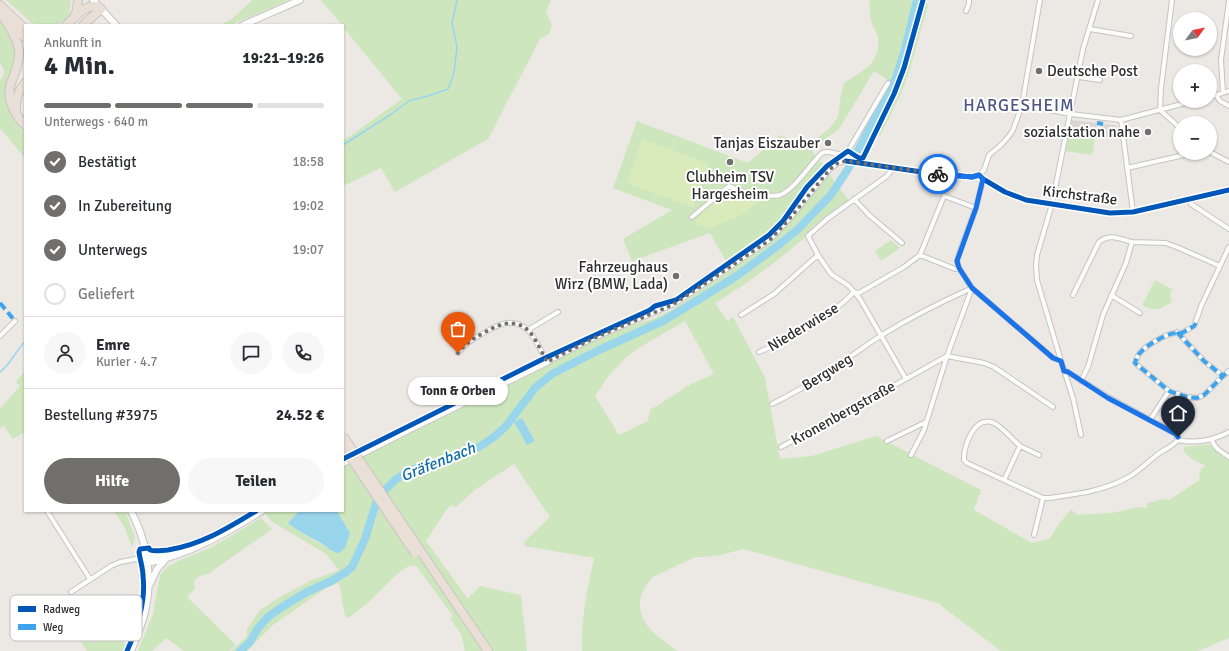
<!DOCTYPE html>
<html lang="de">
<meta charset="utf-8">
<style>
body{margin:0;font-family:Signika,sans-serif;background:#f7f7f7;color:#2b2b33;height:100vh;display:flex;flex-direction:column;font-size:15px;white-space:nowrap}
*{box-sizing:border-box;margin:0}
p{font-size:13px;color:#7c7c81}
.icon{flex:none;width:22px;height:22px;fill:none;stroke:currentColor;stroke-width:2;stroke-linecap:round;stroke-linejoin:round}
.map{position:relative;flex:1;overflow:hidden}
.details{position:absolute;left:24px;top:24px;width:320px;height:488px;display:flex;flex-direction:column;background:#fff;border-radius:0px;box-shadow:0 1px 3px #0004}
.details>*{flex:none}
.needle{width:26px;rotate:58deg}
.buttons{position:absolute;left:1173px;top:12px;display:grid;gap:8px}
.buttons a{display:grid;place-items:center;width:44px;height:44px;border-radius:50%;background:#fff;box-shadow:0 1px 3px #0004;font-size:20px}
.pin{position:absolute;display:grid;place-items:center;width:34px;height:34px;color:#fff;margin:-41px -17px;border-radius:50% 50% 50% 0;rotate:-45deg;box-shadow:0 0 4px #0007}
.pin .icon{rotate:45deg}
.courier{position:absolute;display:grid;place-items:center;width:40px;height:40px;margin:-20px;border:3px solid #1a73e8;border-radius:50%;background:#fff;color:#222;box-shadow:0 1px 5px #0007}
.bubble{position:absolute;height:28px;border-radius:14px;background:#fff;box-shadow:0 1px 3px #0004;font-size:13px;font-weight:700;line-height:28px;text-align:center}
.headline em{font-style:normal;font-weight:700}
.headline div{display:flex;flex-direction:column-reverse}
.headline{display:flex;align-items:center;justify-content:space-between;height:68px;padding:0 20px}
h1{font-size:26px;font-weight:700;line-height:30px}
.bar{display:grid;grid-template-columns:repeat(4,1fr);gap:6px 4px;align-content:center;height:48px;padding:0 20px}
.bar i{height:5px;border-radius:3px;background:#e1e1e2}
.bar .on{background:#706f6e}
.bar p{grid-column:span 4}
.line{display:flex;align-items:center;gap:10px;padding:0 20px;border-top:1px solid #e1e1e2}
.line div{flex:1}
.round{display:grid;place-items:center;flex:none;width:42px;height:42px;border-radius:21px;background:#f7f7f7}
ol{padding:0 20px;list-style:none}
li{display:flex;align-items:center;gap:12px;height:44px}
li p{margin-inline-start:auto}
li .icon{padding:4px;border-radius:50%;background:#706f6e;color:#fff;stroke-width:4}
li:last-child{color:#7c7c81}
li i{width:22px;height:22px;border:2px solid #e1e1e2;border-radius:50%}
.primary-button{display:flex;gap:8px;margin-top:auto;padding:8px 20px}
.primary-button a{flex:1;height:46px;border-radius:24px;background:#706f6e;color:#fff;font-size:16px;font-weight:700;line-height:46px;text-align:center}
.primary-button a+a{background:#f7f7f7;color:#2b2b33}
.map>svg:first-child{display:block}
</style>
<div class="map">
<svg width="1229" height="651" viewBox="0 0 1229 651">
<rect width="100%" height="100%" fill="#ece8e4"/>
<path fill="#cee6be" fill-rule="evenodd" d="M6,0h65l-2,17 -12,8h-16l-9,-2z
M252,0h37l-58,25h-10l12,-7z
M321,0h230l-5,11 6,14 -3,9 -9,5 -52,100 -93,53 -14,-24 -38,18v-45l59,-42 -59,-72v-2h-1z
M869,0h52l7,5 -18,64 -9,25 -21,42 -19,-1 30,-53 -17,-11 -35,58 -28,20 38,52c-43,35 -85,74 -134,102l12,18 6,-4 32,61 15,81 32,-3 64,-20 105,54 -7,20 58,33 17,-4 10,-15 12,-15 6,6 35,-2 26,-6 9,1v-5l18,-4 4,1 31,-20 -1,-4 2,-7 5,-3c-9,-5 -18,-7 -23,-17l1,-2 26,-3 5,5 14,9v180l-31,13h-197l-61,-46 1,-1 -198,-55 -22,6 -17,2h-9l-42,20c-16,16 -18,35 -2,53 7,8 18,14 27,21h-96c-1,-32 5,-62 12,-93l-69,-12 -1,-4 26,-25 -36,-53 -38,25 -20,18 -4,-2 -5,4 -21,32 42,58 12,-13 41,9 6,56h-62l-4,-17 -11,-15 3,-3 -36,-49 -7,-2 -13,9 -26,26 -22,18 -4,-2 -6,-33 -13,5 -53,37 -26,26h-16l16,-15v-7l12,-18 21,-14 30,-16 29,-11 -13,-16 -55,-33 -6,-8 3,-2h31l-10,12c13,12 30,19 45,29l16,-19 -13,-22h6v-44l21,-11 -1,-9 138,-66 103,-53 4,7 28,-11 17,-5 20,-10 58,-39 -21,-37 -78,28 -9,-22 49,-29 -59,-22 24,-67 111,42 32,-28 24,10 16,-9 10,-8 8,-11 3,-23 3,-11 24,-16 6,-7 4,-11v-12l-5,-11 -3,-10zM685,321l29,53 -23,10 -41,26 -2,11 -29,14 -24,-39 12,-18 18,-20 17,-12z
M0,21c9,9 17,22 17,35 -1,6 -4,13 -6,18 -8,26 -7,39 14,58v26l-25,-30v-48c6,-5 5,-11 0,-16z
M1068,135l27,2 -3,18 -27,-4z
M891,240l9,8 -19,13 -6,-10z
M1155,280l17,9 -2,7 2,6c-14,8 -15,10 -30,3z
M25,371v61l-12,7 -9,-13 -4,2v-19l20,-23 -4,-4z
M114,511h11l10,26 -3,10 -8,-21z
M261,518l11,11 -64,45c-7,1 -10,2 -14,8l1,7 -8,8 49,48 -7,6h-45l-18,-13 -14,13h-14l15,-37 7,-39 7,-8 13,-7 30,-12z
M139,596v12l-11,36 -17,-26 1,-3z
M107,619l20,29 -2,3h-38l-8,-12z"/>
<path fill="#d9eabb" d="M642,139l67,25 -16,43 -67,-24z
M733,192l31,6 -21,16 -32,14 -13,-2 -3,-6 6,-5 1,-3 24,-19z"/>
<path fill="#dad6d2" d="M1071,120l26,3 -2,14 -27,-2z
M1103,124l13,1 1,13 -16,-1z"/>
<path fill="#99d6ec" d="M522,418l13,23 -8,4 -13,-23z
M299,511h38l13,22 -5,15 -6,5c-8,-1 -13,-7 -20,-11 -11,-6 -21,-11 -31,-19z"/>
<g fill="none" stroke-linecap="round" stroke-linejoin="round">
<path stroke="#99d6ec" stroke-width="1.5" d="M343,145l47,-30 19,-14 22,-6 17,-6 6,-16 3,-26 -5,-24 5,-23
M0,372c11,-8 15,-21 25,-30"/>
<path stroke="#99d6ec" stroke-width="8" d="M240,651l10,-9 8,-14 10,-11 11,-8 26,-16 28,-13 13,-8 6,-5 13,-28 13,-42 18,-18 15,-9 50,-16 18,-7 15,-10 12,-11 29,-38 17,-14 47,-24 64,-29 35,-21 40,-25 38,-28 21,-17 34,-35 17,-26 48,-91 9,-29 12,-49"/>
<defs>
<path id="street" d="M1172,0l-11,88 -1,22 20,18
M966,11l3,-7v-4
M1090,29l41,7
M1079,77l21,3
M1223,92l-2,-32 8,-59
M1216,95l4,6 9,5
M1210,97l19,-6
M1022,105l49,9 50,6 72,-19
M1121,120l12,92
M1210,152l19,10
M842,155l6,-4 40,-68
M891,167l-1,5 -3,4 -60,43 -19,17 10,19 13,19 18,12 11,13 46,80
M1127,168l66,-15
M979,175l5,-5 5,-15 12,-10 8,-9 4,-6 9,-25 18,-105
M982,179l23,13 21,8 84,13 23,-1 96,-22
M983,179l-7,29 -16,43 -3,10 2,7 13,20 81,70 8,3 12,37 8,37
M854,199l15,16 33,28
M1189,199l2,5 38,25
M692,217l37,-31c9,5 19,7 30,9 6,0 15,2 21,0 15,-6 30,-31 42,-42 6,-3 14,1 20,2
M920,255l35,14 4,-1
M1220,266l-18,38 -8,22 -12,7c-11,-3 -36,12 -43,21 -2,3 -3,6 -4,9l34,28 18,6 10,1 7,-3 19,-19 6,-5
M854,292l5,1 45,-26 16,-12 24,-59 32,12
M1073,295l26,-53c11,-9 21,-3 33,0
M1111,295l29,18
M741,315l33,-21 44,-39
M528,330l30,-18
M1177,332l27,29 19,15
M0,336l15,-15
M759,352c34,-14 69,-33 95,-60
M458,353c8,-10 13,-13 24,-19 15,-9 30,-18 46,-4 7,7 14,23 19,32l47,-24 78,-33 46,-30 53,-36 20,-22 39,-48 8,-6 8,-2 83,12 43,4 7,-2
M1061,361l-24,-81 -1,-15 1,-10 15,-51 31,-155 15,-49
M1064,371l4,1 40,25 68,37 2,6
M1081,381l7,-14 15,-52 23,-52 6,-21 34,1 13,5 41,18 9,-19
M772,404c20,-10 39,-21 58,-33 18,-12 34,-25 52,-36 29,-18 59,-33 90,-47
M1150,420l19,-29
M1212,439c1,9 10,13 17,18
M1178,440c17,4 36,0 51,-8
M887,441l39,-19
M1020,446l19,9
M781,447l71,-38 95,-53 25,-68
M911,455l13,-25 23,-74 37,7 10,4 59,40
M1004,480l-37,-17 -3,-3c-1,-14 11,-46 30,-37 8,4 18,16 26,23l-16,34 39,18h6c29,-4 57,-7 83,-23 9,-6 17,-14 26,-21 7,-5 15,-8 20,-14
M47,511l43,68
M1034,535l9,-37
M71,592l40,-26 9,-4 27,-5"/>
<path id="secondary" d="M93,0l23,25
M243,25l57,-25
M343,463l69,-35 135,-66
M131,511c15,28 22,64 15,96 -3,16 -9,30 -15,44
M147,557l33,-6
M147,563c42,-8 79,-30 115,-52
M149,586l8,-17 8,-9"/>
<path id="highway" d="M0,5l25,24
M1,14c7,11 16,22 18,36 1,12 -4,22 -8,33 -5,16 3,31 14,42
M74,17l3,-7 1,-10
M11,24l14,13
M66,25c11,-9 17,-20 32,-19
M83,25l18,-16
M16,110c-1,-10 2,-19 9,-27
M480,639l8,12"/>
</defs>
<use href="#street" stroke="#c5c4c5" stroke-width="6"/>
<use href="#secondary" stroke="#c5c4c5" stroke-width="8"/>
<use href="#highway" stroke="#c6c5c4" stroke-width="10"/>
<use href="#street" stroke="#fcfcfb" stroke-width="4"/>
<use href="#secondary" stroke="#fcfcfb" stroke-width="6"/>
<use href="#highway" stroke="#eadfd6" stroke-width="8"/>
<defs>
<path id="highway-bridge" d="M343,436l137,203
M343,446l72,107"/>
</defs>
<use href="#highway-bridge" stroke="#c6c5c4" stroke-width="10" stroke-linecap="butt"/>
<use href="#highway-bridge" stroke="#eadfd6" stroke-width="8"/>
<path stroke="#3ea3eb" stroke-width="4" stroke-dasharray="8 4" stroke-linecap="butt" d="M1097,123l6,1
M0,303l15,18
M1196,323l-2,3 -12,7c-11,-3 -36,12 -43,21 -2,3 -3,6 -4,9l34,28 18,6 10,1 7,-3 19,-19 6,-5
M1177,332l27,29 19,15"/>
<defs>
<path id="cycleway" d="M846,161l83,12 43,4 7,-2 4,4 22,13 21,8 84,13 23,-1 96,-22
M343,459l202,-101 105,-48 5,-4 21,-6 93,-65 14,-14 24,-34 20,-21 21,-15 11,7h4l31,-64 10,-26 19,-68
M127,651c10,-22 19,-50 16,-75 0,-8 -3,-16 -4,-24l1,-3 9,-1 1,2c6,2 12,0 18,0 33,-5 60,-22 88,-39"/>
</defs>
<use href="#cycleway" stroke="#fff" stroke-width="8"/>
<use href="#cycleway" stroke="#0057b8" stroke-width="5"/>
</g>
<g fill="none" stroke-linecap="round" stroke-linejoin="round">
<path stroke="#706f6e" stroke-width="4" stroke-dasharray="0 7.2" d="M458,353c8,-10 13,-13 24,-19 15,-9 30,-17 46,-4 7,7 14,23 19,32l47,-24 78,-33 46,-30 53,-36 20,-22 39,-48 8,-6 8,-2 92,13"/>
<path stroke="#1a73e8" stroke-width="5" d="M938,174l34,3 7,-2 4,4 -7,29 -19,53 2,7 13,20 81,70 8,3 3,10 4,1 40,26 64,34 4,2 2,3"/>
</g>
<g fill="#706f6e" stroke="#fff" stroke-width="1.5">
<circle cx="1039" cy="71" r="4"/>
<circle cx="1148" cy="132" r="4"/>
<circle cx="828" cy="143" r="4"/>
<circle cx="730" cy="162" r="4"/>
<circle cx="676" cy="276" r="4"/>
</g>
<g text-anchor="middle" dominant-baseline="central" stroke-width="4" stroke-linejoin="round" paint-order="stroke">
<g font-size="15" fill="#2e2e2e" stroke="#fff" text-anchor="end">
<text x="1047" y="71" text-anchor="start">Deutsche Post</text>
<text x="1140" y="132">sozialstation nahe</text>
<text x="820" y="143">Tanjas Eiszauber</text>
<text x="730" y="177" text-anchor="middle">Clubheim TSV<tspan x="730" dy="17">Hargesheim</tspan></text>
<text x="668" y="267">Fahrzeughaus<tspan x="668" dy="17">Wirz (BMW, Lada)</tspan></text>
</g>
<g font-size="15" fill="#2e2e2e" stroke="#fff">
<text transform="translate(1080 195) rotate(7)">Kirchstraße</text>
<text transform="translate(803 327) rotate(-31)">Niederwiese</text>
<text transform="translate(827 372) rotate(-32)">Bergweg</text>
<text transform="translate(843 413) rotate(-29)">Kronenbergstraße</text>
</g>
<g font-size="16" font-style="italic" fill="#0d6fa3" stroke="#fff">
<text transform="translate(438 462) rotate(-22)">Gräfenbach</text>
</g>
<g font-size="17" letter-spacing="1" fill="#4d5680" stroke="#fff">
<text x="1019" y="105">HARGESHEIM</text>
</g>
</g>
<rect x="10" y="595" width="132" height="46" rx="6" fill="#fff" stroke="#c0c0c0" stroke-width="1"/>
<rect x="18" y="606" width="18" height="6" fill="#0057b8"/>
<rect x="18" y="624" width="18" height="6" fill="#3ea3eb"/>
<g font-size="11" fill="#2e2e2e">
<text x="43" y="613">Radweg</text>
<text x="43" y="631">Weg</text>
</g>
</svg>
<div class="buttons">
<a><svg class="needle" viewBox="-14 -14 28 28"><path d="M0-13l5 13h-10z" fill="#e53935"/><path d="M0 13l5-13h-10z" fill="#7c7c81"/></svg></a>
<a>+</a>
<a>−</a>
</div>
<div class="pin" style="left:458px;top:353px;background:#ea580c"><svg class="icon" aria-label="bag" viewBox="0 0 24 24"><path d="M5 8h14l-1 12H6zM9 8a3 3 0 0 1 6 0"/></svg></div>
<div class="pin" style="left:1178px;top:437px;background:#1f2937"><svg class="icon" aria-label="home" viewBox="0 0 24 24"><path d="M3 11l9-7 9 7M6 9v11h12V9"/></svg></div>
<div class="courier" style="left:938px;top:174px"><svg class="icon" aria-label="bike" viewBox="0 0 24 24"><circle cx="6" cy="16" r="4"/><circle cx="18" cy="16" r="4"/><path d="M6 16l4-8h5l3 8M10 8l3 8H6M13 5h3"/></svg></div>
<div class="bubble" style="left:408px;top:377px;width:100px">Tonn &amp; Orben</div>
<section class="details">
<div class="headline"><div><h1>4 Min.</h1><p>Ankunft in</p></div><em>19:21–19:26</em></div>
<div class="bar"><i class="on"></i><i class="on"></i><i class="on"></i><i></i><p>Unterwegs · 640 m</p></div>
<ol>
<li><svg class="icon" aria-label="check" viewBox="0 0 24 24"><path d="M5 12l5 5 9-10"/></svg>Bestätigt<p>18:58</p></li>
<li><svg class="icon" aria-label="check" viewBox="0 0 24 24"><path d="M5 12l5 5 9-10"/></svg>In Zubereitung<p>19:02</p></li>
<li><svg class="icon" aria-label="check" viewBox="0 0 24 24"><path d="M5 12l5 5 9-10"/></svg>Unterwegs<p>19:07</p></li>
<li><i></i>Geliefert</li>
</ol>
<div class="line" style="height:72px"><a class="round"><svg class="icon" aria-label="person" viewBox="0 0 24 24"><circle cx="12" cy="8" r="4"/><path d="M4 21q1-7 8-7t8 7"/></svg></a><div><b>Emre</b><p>Kurier · 4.7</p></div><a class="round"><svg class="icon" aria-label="chat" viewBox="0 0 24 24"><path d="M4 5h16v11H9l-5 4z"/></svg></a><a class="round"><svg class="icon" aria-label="phone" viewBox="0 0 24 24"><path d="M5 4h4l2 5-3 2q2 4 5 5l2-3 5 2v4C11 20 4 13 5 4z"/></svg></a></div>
<div class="line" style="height:52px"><div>Bestellung #3975</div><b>24.52 €</b></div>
<div class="primary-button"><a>Hilfe</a><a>Teilen</a></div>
</section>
</div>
